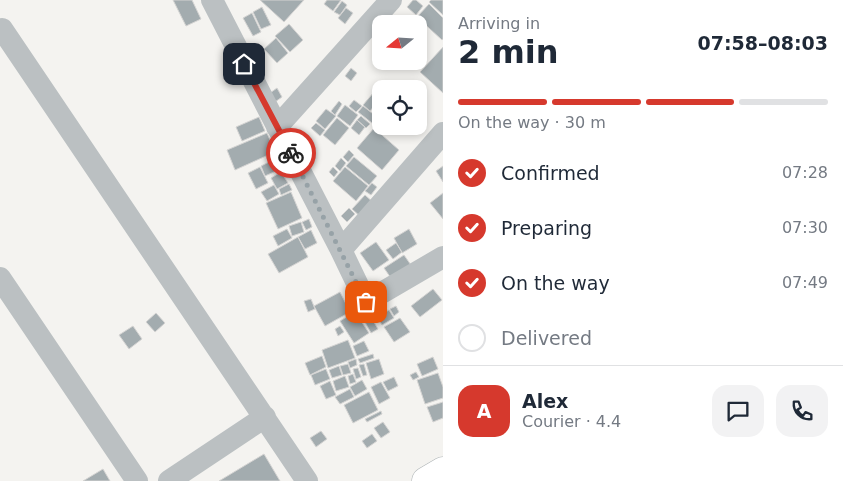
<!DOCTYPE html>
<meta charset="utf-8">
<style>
body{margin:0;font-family:"DejaVu Sans",sans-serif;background:#f2f2f3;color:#1f2937;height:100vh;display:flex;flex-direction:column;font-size:19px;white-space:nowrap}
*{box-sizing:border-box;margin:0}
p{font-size:16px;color:#747a83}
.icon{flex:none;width:28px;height:28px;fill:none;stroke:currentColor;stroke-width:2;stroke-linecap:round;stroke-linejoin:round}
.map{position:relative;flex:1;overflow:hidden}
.sheet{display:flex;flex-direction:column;background:#fff;width:400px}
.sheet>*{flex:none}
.needle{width:32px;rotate:252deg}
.fabs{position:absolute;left:372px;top:15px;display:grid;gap:10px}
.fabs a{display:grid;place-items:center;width:55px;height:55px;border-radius:10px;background:#fff;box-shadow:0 2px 8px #0003;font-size:25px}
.pin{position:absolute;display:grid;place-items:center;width:42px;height:42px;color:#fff;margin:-21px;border-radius:10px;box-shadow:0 2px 8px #0006}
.courier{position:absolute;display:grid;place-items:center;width:50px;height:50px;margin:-25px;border:4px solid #d6392d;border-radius:50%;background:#fff;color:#222;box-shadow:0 1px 6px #0007}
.head em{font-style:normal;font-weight:800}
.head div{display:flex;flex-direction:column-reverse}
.head{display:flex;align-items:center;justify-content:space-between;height:85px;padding:0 15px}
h1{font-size:32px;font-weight:800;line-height:38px}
.bar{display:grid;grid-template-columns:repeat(4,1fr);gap:8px 5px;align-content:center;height:60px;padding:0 15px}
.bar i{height:6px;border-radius:4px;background:#e0e1e3}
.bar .active{background:#d6392d}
.bar p{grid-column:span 4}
.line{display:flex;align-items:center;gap:12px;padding:0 15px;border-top:1px solid #e0e1e3}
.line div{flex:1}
.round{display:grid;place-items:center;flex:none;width:52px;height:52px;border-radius:15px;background:#f2f2f3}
ol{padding:0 15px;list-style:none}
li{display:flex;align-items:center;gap:15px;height:55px}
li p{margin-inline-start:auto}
li .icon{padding:5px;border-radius:50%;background:#d6392d;color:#fff;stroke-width:4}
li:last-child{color:#747a83}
li i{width:28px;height:28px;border:2px solid #e0e1e3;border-radius:50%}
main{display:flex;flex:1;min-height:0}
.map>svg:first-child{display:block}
</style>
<main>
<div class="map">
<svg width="443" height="481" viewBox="0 0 443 481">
<rect width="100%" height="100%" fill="#f4f3f0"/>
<path fill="#a3acaf" stroke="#d5d4d3" d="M173,0h19l9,19 -15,7z
M260,0h44l-20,22z
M327,0h14l-8,11 -9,-7z
M413,0h3l7,6 -7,9 -9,-8z
M431,0h12v15l-14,-13z
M342,1l5,4 -7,10 -6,-3z
M429,4l14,14v21l-1,1 -25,-23z
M262,7l9,18 -10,4 -8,-17z
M346,8l7,5 -8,11 -7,-6z
M252,13l9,19 -8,4 -10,-18z
M289,24l14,16 -13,12 -15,-16z
M276,38l12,15 -11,10 -13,-14z
M443,47v46l-23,-21z
M351,68l6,5 -6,8 -6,-5z
M379,86l4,3h-2v7l-6,-4z
M277,88l5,9 -7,5 -5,-9z
M374,92l7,6 -11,13 -7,-6z
M381,99v16l-2,3 -7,-7z
M354,100l8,6 -6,6 -7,-6z
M339,101l3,3 -7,11 -4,-4z
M345,105l13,10 -8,11 -13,-10z
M363,106l14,11 -5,6 -14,-11z
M326,109l10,7 -11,13 -9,-8z
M361,116l9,8 -4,4 -9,-8z
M259,117l6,14 -23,10 -6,-14z
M337,118l12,10 -14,17 -12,-10z
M357,120l8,7 -6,8 -8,-7z
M316,123l9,7 -5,6 -9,-8z
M374,128l25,22 -17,20 -25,-22z
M267,133l8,19 -40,18 -8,-20z
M349,150l5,5 -6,7 -5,-5z
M354,157l23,19 -8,9 -23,-19z
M341,158l5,5 -6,8 -5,-5z
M271,161l5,10 -11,5 -4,-10z
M443,166v16l-7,-11z
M260,167l8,16 -12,6 -8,-16z
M333,167l5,5 -4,5 -5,-5z
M345,167l23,19 -12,15 -23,-20z
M281,172l7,11 -11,6 -6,-11z
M372,183l5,4 -6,8 -6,-4z
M289,184l3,6 -11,5 -2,-6z
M274,185l5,9 -12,7 -6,-9z
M291,192l11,26 -24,11 -12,-26z
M443,193v26l-13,-16z
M365,195l10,9 -12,15 -11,-10z
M349,208l6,6 -8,8 -6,-6z
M309,219l3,8 -6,3 -4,-8z
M301,222l3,10 -12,4 -3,-10z
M287,229l5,9 -14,8 -5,-10z
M409,229l8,15 -15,9 -8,-15z
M311,230l6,13 -12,6 -7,-12z
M298,237l10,20 -29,16 -11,-19z
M376,242l13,18 -16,11 -13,-18z
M396,243l6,9 -9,7 -7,-9z
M404,255l9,13 -20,13 -9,-13z
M433,289l9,11 -22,17 -9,-11z
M340,292l10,20 -25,14 -11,-20z
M311,299l4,10 -7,3 -4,-11z
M383,302l4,8 -8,4 -4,-8z
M396,306l3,6 -5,4 -4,-7z
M389,310l5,8 -12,7 -5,-8z
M355,312l14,21 -15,10 -14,-22z
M156,313l9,10 -10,9 -9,-10z
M400,318l10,14 -16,10 -10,-15z
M372,319l6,10 -7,4 -6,-11z
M133,326l9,13 -13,10 -10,-14z
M340,326l4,6 -6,4 -3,-7z
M348,340l7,18 -27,10 -6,-18z
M364,341l5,10 -12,5 -4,-10z
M373,354l1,4 -14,5 -2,-4z
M322,356l4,11 -16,8 -5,-12z
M433,357l5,12 -16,7 -5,-12z
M356,359l1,6 -7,3 -2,-6z
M379,359l5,15 -13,5 -5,-16z
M348,364l3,9 -8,2 -3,-9z
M364,364l3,11 -4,1 -4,-11z
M339,366l3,9 -10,3 -3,-8z
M358,368l3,9 -5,2 -3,-10z
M326,369l4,10 -15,6 -4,-10z
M416,372l3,5 -6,3 -3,-5z
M438,373l5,14v11l-18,6 -8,-24z
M353,374l3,8 -6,2 -2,-8z
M345,376l4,11 -13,4 -3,-10z
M394,377l4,9 -10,5 -5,-9z
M362,380l5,9 -12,7 -5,-9z
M330,381l6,14 -10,4 -6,-13z
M381,382l9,16 -11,6 -8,-17z
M350,389l4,8 -14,7 -5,-7z
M369,392l9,18 -25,13 -9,-18z
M443,402v16l-10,4 -6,-15z
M381,411l1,3 -15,8 -2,-3z
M383,422l7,10 -9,6 -7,-10z
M321,431l6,8 -11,8 -6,-9z
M372,434l5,7 -10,7 -5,-7z
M264,454l16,27h-61z
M103,469l7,12h-27z"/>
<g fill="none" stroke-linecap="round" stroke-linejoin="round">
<defs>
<path id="primary" d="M426,481l17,-10"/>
</defs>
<use href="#primary" stroke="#aeb4b6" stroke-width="29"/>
<path stroke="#bbc0c2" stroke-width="22" d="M212,0l129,250 25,52 77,-45
M0,32l2,-3 305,452
M277,127l114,-127
M341,250l102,-117
M0,278l137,203
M169,481l96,-64"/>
<use href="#primary" stroke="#fff" stroke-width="28"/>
</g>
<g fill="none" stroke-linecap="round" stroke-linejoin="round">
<path stroke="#97a2a7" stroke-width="5" stroke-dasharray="0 9" d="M291,153l75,149"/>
<path stroke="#d6392d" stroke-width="6" d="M244,64l47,89"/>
</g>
</svg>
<div class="fabs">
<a><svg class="needle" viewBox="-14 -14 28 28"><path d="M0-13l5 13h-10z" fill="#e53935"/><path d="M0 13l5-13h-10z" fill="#747a83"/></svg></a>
<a><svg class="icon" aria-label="locate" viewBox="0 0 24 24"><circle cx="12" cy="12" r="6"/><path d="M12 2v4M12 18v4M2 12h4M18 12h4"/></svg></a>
</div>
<div class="pin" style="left:366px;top:302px;background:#ea580c"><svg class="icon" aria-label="bag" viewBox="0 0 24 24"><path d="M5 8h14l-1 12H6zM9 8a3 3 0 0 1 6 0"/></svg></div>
<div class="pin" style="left:244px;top:64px;background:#1f2937"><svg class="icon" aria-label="home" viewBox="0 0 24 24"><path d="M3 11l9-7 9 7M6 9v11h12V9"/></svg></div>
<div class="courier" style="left:291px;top:153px"><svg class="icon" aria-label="bike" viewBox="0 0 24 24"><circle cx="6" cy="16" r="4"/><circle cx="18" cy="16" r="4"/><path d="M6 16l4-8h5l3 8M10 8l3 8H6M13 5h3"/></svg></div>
</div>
<section class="sheet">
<div class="head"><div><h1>2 min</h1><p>Arriving in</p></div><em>07:58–08:03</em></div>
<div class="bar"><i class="active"></i><i class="active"></i><i class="active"></i><i></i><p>On the way · 30 m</p></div>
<ol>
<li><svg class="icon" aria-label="check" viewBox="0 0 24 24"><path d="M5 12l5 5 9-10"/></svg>Confirmed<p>07:28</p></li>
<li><svg class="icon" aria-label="check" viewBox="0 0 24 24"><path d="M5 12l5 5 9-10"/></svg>Preparing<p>07:30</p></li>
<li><svg class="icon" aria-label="check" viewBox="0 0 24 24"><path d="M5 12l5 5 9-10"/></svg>On the way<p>07:49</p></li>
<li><i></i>Delivered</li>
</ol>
<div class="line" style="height:90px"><b class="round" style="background:#d6392d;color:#fff">A</b><div><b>Alex</b><p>Courier · 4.4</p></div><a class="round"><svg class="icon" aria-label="chat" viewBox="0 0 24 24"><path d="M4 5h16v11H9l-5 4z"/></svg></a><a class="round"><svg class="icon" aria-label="phone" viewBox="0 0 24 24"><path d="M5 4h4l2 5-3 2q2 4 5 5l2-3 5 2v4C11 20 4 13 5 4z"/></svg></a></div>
</section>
</main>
